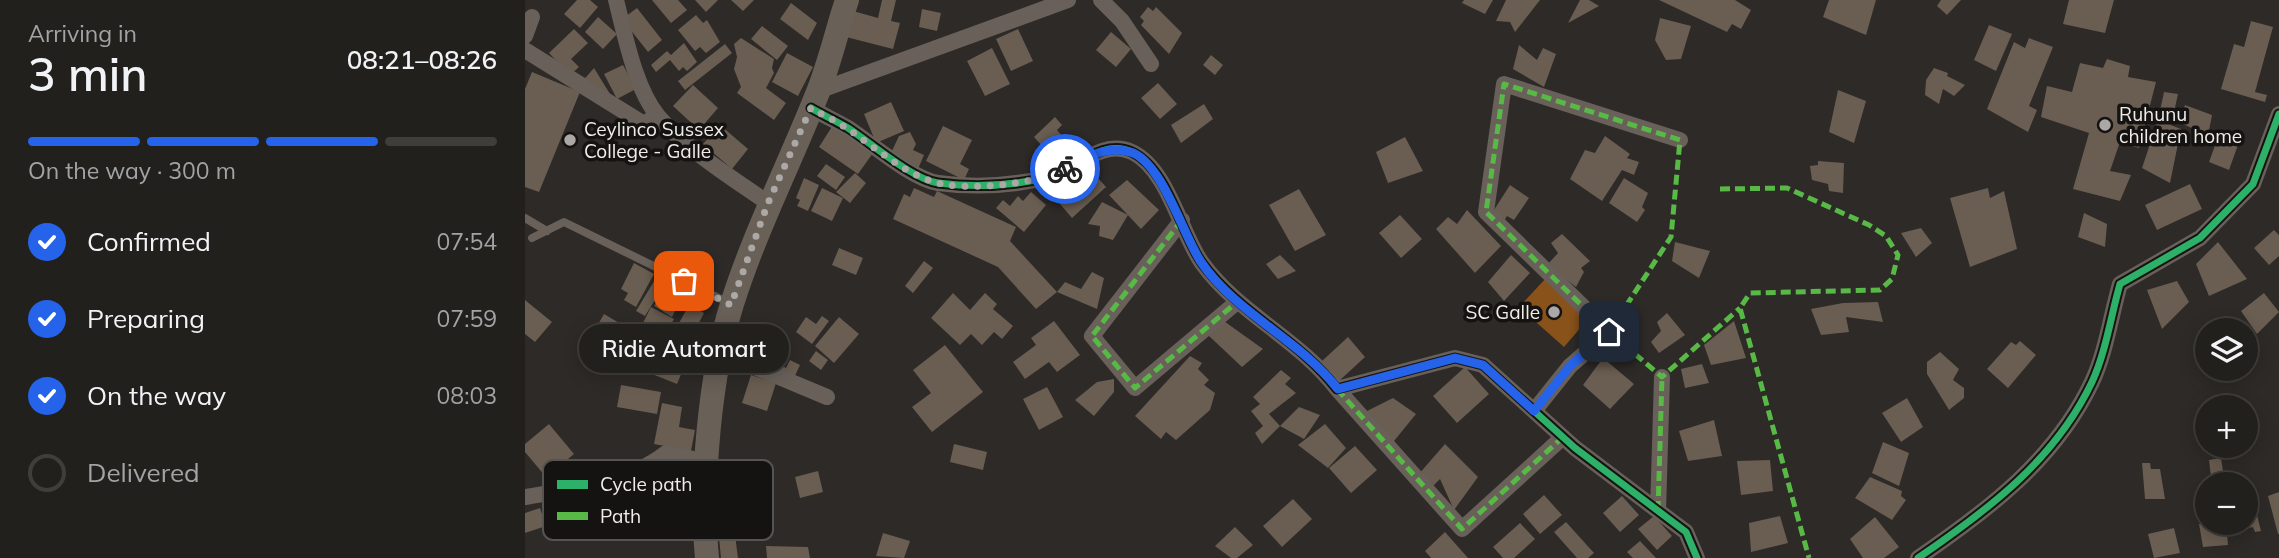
<!DOCTYPE html>
<meta charset="utf-8">
<style>
body{margin:0;font-family:Mulish,sans-serif;background:#2e2d2a;color:#f1f3f6;height:100vh;display:flex;flex-direction:column;font-size:26px;white-space:nowrap}
*{box-sizing:border-box;margin:0}
p{font-size:23px;color:#a2a3a4}
.icon{flex:none;width:38px;height:38px;fill:none;stroke:currentColor;stroke-width:2;stroke-linecap:round;stroke-linejoin:round}
.map{position:relative;flex:1;overflow:hidden}
.panel{display:flex;flex-direction:column;background:#22201d;width:525px}
.panel>*{flex:none}
.buttons{position:absolute;left:1670px;top:318px;display:grid;gap:14px}
.buttons a{display:grid;place-items:center;width:63px;height:63px;border-radius:50%;background:#22201d;box-shadow:0 4px 18px #0003,0 0 0 2px #3f3e3b;font-size:35px}
.pin{position:absolute;display:grid;place-items:center;width:60px;height:60px;color:#fff;margin:-30px;border-radius:14px;box-shadow:0 4px 10px #0006}
.courier{position:absolute;display:grid;place-items:center;width:70px;height:70px;margin:-35px;border:5px solid #2563eb;border-radius:50%;background:#fff;color:#222;box-shadow:0 2px 9px #0007}
.bubble{position:absolute;height:49px;border-radius:24px;background:#22201d;box-shadow:0 4px 18px #0003,0 0 0 2px #3f3e3b;font-size:23px;font-weight:600;line-height:49px;text-align:center}
.head em{font-style:normal;font-weight:600}
.head div{display:flex;flex-direction:column-reverse}
.head{display:flex;align-items:center;justify-content:space-between;height:119px;padding:0 28px}
h1{font-size:46px;font-weight:600;line-height:52px}
.bar{display:grid;grid-template-columns:repeat(4,1fr);gap:10px 7px;align-content:center;height:84px;padding:0 28px}
.bar i{height:9px;border-radius:5px;background:#3f3e3b}
.bar .on{background:#2563eb}
.bar p{grid-column:span 4}
ol{padding:0 28px;list-style:none}
li{display:flex;align-items:center;gap:21px;height:77px}
li p{margin-inline-start:auto}
li .icon{padding:7px;border-radius:50%;background:#2563eb;color:#fff;stroke-width:4}
li:last-child{color:#a2a3a4}
li i{width:38px;height:38px;border:4px solid #3f3e3b;border-radius:50%}
main{display:flex;flex:1;min-height:0}
.map>svg:first-child{display:block}
</style>
<main>
<section class="panel">
<div class="head"><div><h1>3 min</h1><p>Arriving in</p></div><em>08:21–08:26</em></div>
<div class="bar"><i class="on"></i><i class="on"></i><i class="on"></i><i></i><p>On the way · 300 m</p></div>
<ol>
<li><svg class="icon" aria-label="check" viewBox="0 0 24 24"><path d="M5 12l5 5 9-10"/></svg>Confirmed<p>07:54</p></li>
<li><svg class="icon" aria-label="check" viewBox="0 0 24 24"><path d="M5 12l5 5 9-10"/></svg>Preparing<p>07:59</p></li>
<li><svg class="icon" aria-label="check" viewBox="0 0 24 24"><path d="M5 12l5 5 9-10"/></svg>On the way<p>08:03</p></li>
<li><i></i>Delivered</li>
</ol>
</section>
<div class="map">
<svg width="1754" height="558" viewBox="0 0 1754 558">
<rect width="100%" height="100%" fill="#2d2a27"/>
<path fill="#88521a" d="M1021,278l43,40 -25,29 -45,-40z"/>
<path fill="#6a5d51" d="M52,0h13l8,7 -18,21 -16,-14z
M127,0h26l9,10 -16,13z
M170,0h23l-12,12z
M206,0h23l-11,11z
M357,0h14l-5,21 9,2 -7,26 -47,-12 7,-26 25,7z
M939,0h29l-8,14 -23,-11z
M981,0h34l-25,32 -5,-10 -14,-1z
M1055,0h9l10,6 -31,17z
M1134,0h76l16,10 -10,19 -9,-5 -5,8z
M1304,0h47l-10,35 -43,-18z
M1416,0h20l-14,15 -10,-9z
M1544,0h45l-9,33 -42,-9z
M266,3l26,20 -9,17 -28,-21z
M623,7l5,4 3,-4 26,26 -13,21 -28,-29 3,-4 -4,-4z
M112,8l25,32 -14,12 -26,-33z
M397,9l19,4 -4,18 -18,-4z
M171,15l7,8 4,-3 13,22 -14,11 -6,-6 -5,4 -17,-21z
M73,17l19,17 -14,15 -18,-17z
M1135,18l31,8 -10,33 -15,1 -11,-20z
M1726,21l22,6 -18,65 12,3 -2,7 -44,-13 13,-45 10,3z
M1464,25l23,9 -16,37 -22,-11z
M237,26l26,20 -11,14 -26,-21z
M49,29l14,14 -17,16 8,8 -9,8 -21,-22z
M493,29l15,32 -22,10 -15,-32z
M586,32l20,17 -15,18 -20,-17z
M216,38l33,21 -2,9 2,5 -8,15 20,15 -12,17 -37,-27 4,-6 -7,-18 3,-12 -3,-13z
M1504,38l24,9 -24,59 8,4 -9,22 -41,-23 27,-67 11,6z
M159,43l13,19 -10,9 -4,-4 -4,4 -9,-11 -14,12 -5,-7 16,-14 4,4z
M200,44l7,9 -47,37 -7,-9z
M994,45l18,15 6,-12 13,6 -12,33 -31,-18z
M467,48l18,36 -25,12 -18,-35z
M262,53l26,14 -15,29 -26,-14z
M686,55l12,10 -8,10 -12,-10z
M1582,59l23,7 -2,11 28,5 -17,66 -19,-6 -10,29 21,4 -11,26 -47,-12 16,-56 -48,-16 6,-31 25,6 8,-29 23,5z
M98,65l13,24 -19,10 -13,-25z
M69,68l21,34 -35,-18z
M1409,68l14,5 -1,3 18,9 -11,11 -11,-7 -4,15 -14,-9 1,-15z
M7,72l48,20 -41,100 -14,-5v-98z
M633,83l19,21 -17,15 -19,-21z
M168,85l25,23 -19,22 -26,-24z
M1313,90l28,11 -12,42 -25,-11z
M1639,92l14,2 -6,27 -14,-1z
M366,102l13,29 -28,12 -12,-29z
M679,104l9,15 -32,24 -10,-18z
M1660,105l27,10 -4,21 -29,-14z
M530,117l7,8 -5,5 10,12 -16,14 -17,-19z
M1633,120l23,9 -11,54 -28,-15z
M195,125l28,24 -16,20 -29,-25z
M308,125l40,28 -15,21 -39,-27z
M418,126l29,14 -12,24 9,5 -5,11 -38,-19z
M385,132l6,12 -3,6 11,5 -6,14 -28,-14 9,-19z
M1080,136l25,18 -3,4 12,4 -5,13 -12,-5 -20,31 -32,-22 15,-29 10,3z
M880,137l18,34 -35,12 -12,-31z
M1699,139l14,6 -9,25 -20,-8 7,-19 5,3z
M1293,161l26,2 -1,30 -14,-2 -1,-7 -16,-4 -2,-14 8,-1z
M301,164l19,13 -9,13 -19,-14z
M564,168l17,19 -34,31 -17,-20z
M330,173l11,10 -16,20 -14,-11z
M279,178l15,7 -11,26 -11,-5 3,-6 -4,-2z
M1099,178l24,15 -6,14 3,3 -8,12 -28,-19z
M602,180l32,30 -18,19 -32,-34z
M1665,184l12,25 -45,21 -12,-25z
M985,185l19,13 -15,22 -7,-4 -3,5 -12,-8z
M297,188l21,10 -11,23 -21,-10z
M389,188l20,9 3,-6 79,36 -6,14 47,51 -21,17 -38,-42 -105,-48 11,-25 6,3z
M1463,188l2,10 14,-7 13,58 -47,18 -20,-69z
M774,189l27,46 -31,16 -26,-46z
M506,192l15,13 -22,27 -28,-24 7,-8 7,6 8,-10 5,5z
M577,202l26,13 -15,25 -14,-4 1,-10 -12,-2z
M942,210l34,36 -26,27 -39,-44 12,-12 9,7z
M1559,213l23,11 -2,23 -27,-10z
M875,215l22,24 -21,19 -22,-25z
M1396,228l11,15 -16,14 -15,-24z
M1749,230l5,5v21l-10,9 -15,-17z
M1037,234l28,27 -9,7 3,4 -8,15 -29,-22 11,-12 -7,-10z
M1150,242l35,9 -11,27 -27,-17z
M1693,242l29,37 -38,17 -13,-32z
M314,248l24,10 -7,17 -24,-10z
M755,255l16,16 -18,8 -12,-15z
M986,255l19,18 -26,28 -16,-19z
M399,261l9,7 -20,25 -8,-7z
M109,263l20,11 -18,33 -12,-7 4,-7 -7,-4z
M567,272l12,6 -7,31 -40,-17 8,-10 16,7z
M134,273l9,6 -23,37 -9,-5z
M1652,281l12,21 -27,27 -15,-39z
M142,283l11,6 -7,12 5,8 -4,8 -18,-11z
M428,293l17,17 15,-17 12,11 -4,5 20,17 -11,13 -8,-7 -12,13 -11,-11 -11,11 -29,-27z
M1739,293l15,19 -22,22 -16,-23z
M0,300l27,22 -17,20 -10,-8z
M1353,302l5,20 -37,-5 3,15 -28,3 -10,-26 32,-6z
M164,305l15,8 -14,27 -16,-8z
M126,307l23,12 -9,16 -22,-12z
M1142,313l18,22 -26,18 -8,-11 10,-11 -4,-9z
M79,314l22,13 -19,33 -22,-13z
M297,316l7,5 -17,23 -16,-12 10,-15 10,7z
M314,317l20,17 -25,29 -19,-17z
M696,319l42,30 -21,18 -33,-31z
M529,321l26,34 -23,17 -8,-10 -24,17 -12,-17 23,-17 -5,-7z
M1209,321l12,37 -35,7 -7,-20z
M823,337l17,20 -26,24 -17,-20z
M1495,341l16,14 -28,33 -21,-19 24,-27 5,3z
M420,345l38,47 -51,40 -20,-25 19,-14 -18,-23z
M132,348l30,12 -10,24 -30,-12z
M291,351l12,9 -7,10 -12,-9z
M1415,352l19,17 -6,11 11,8v10l-15,12 -22,-36v-12z
M665,356l12,7 -4,6 11,11 -5,5 11,8 -5,17 -34,30 -10,-8 -5,7 -26,-23z
M1078,358l31,26 -24,25 -27,-24z
M265,360l10,5 -7,15 -20,-10 4,-7 9,5z
M1177,364l7,19 -24,5 -4,-19z
M940,367l24,27 -32,29 -24,-27z
M756,370l10,8 -6,6 11,9 -27,21 11,12 -18,18 -7,-11 8,-7 -12,-15 9,-7 -7,-7z
M226,375l25,8 -9,28 -25,-8z
M589,379v13l-20,24 -19,-16 22,-18z
M96,385l40,7 -4,22 -40,-7z
M522,387l16,30 -24,13 -16,-31z
M868,398l23,16 -26,32 -29,-32z
M1382,398l16,29 -22,15 -19,-29z
M137,403l20,4 -3,20 16,3 -4,21 -37,-7z
M774,407l21,8 -16,24 -24,-13z
M1189,420l8,36 -34,5 -9,-30z
M24,424l25,30 -28,23 -21,-25v-8z
M800,424l21,24 -18,20 -30,-23z
M1358,442l26,11 -10,33 -27,-13z
M429,444l33,8 -4,18 -33,-8z
M920,444l33,33 -24,33 -14,-31 -9,9 -13,-13z
M830,446l22,24 -26,23 -22,-25z
M1696,458l4,26 -13,1 -3,-25z
M1245,460l3,31 -32,4 -4,-34z
M1617,463h8l1,6h9l5,30h-20z
M293,471l5,21 -23,6 -5,-21z
M1345,477l32,14 -1,5 5,4 -14,20 -37,-22z
M1754,492v42h-1l-10,-38z
M1019,495l18,20 -22,19 -17,-20z
M1097,496l17,19 -19,17 -17,-19z
M768,499l19,20 -30,28 -19,-21z
M15,508l6,18 -21,7v-20z
M1725,508l2,8 5,-1 4,16 -6,1 -2,-5 -21,5 -2,-9h15v-14z
M1129,516l18,20 -15,14 -19,-21z
M1255,516l8,27 -37,9 -2,-29z
M1350,517l24,30 -15,11h-21l-13,-19z
M1041,522l28,31 -6,5h-11l-23,-26z
M995,523l15,16 -21,19h-11l-10,-11z
M1701,523l2,22 -25,2 -4,-23z
M710,527l18,18 -16,13h-6l-16,-12z
M1649,528l6,25 -26,5 -6,-24z
M920,532l23,26h-37l-6,-7z
M358,533l27,8 -6,17 -28,-2z
M210,535l3,23h-17l-2,-21z
M1115,541l16,17h-23l-6,-6z
M241,546l42,1 2,11h-43z"/>
<g fill="none" stroke-linecap="round" stroke-linejoin="round">
<path stroke="#686059" stroke-width="8" d="M0,218l22,13
M7,238l32,-16 165,81"/>
<path stroke="#686059" stroke-width="16" d="M91,0c9,35 19,88 42,116 30,35 73,61 110,87
M576,0l21,21 29,43
M0,36l7,-19
M0,50l119,74 13,-9
M293,91l250,-91
M286,108c12,7 25,13 37,20 23,15 64,51 90,55 38,5 74,3 111,-6 27,-7 52,-39 83,-25 36,17 49,82 70,111 37,51 97,76 135,126l118,-31 28,7 92,83 111,84 11,26
M657,220l-90,116 43,52 102,-86
M194,352l108,45
M812,389l125,140 101,-92
M1009,411l36,-45 39,-34 -123,-120 18,-128 176,56
M0,497c47,-8 103,-14 141,-44l41,9
M1133,511l4,-134
M1393,558c70,-48 137,-98 174,-176 14,-30 19,-67 28,-98l80,-46 53,-54 26,-70"/>
<path stroke="#696058" stroke-width="24" d="M182,558c-7,-73 3,-184 25,-254 23,-73 58,-141 86,-212 12,-30 19,-62 29,-92"/>
<path stroke="#58b947" stroke-width="5" stroke-dasharray="10 5" stroke-linecap="butt" d="M1195,189l67,-1 82,37 17,11 12,19 -6,24 -12,11 -130,3 -10,15 69,250
M657,220l-90,116 43,52 102,-86
M812,389l125,140 101,-92
M1009,411l36,-45 39,-34 -123,-120 18,-128 176,56 -9,97 -62,95 53,45 78,-69
M1133,511l4,-134"/>
<defs>
<path id="cycleway" d="M286,108c12,7 25,13 37,20 23,15 64,51 90,55 38,5 74,3 111,-6 27,-7 52,-39 83,-25 36,17 49,82 70,111 37,51 97,76 135,126l118,-31 28,7 92,83 111,84 11,26
M1393,558c70,-48 137,-98 174,-176 14,-30 19,-67 28,-98l80,-46 53,-54 26,-70"/>
</defs>
<use href="#cycleway" stroke="#151311" stroke-width="11"/>
<use href="#cycleway" stroke="#2db169" stroke-width="7"/>
</g>
<g fill="none" stroke-linecap="round" stroke-linejoin="round">
<path stroke="#aba8a5" stroke-width="7" stroke-dasharray="0 12.6" d="M159,281l47,24 37,-102 43,-95c12,7 25,13 37,21 27,18 54,43 86,53 31,10 103,2 131,-13"/>
<path stroke="#2563eb" stroke-width="9" d="M540,169c21,-11 40,-24 65,-17 31,8 54,85 71,110 35,52 98,77 137,127l117,-31 28,7 51,46 36,-45 39,-34"/>
</g>
<g fill="#aba8a5" stroke="#151311" stroke-width="2.5">
<circle cx="1580" cy="125" r="7"/>
<circle cx="45" cy="140" r="7"/>
<circle cx="1029" cy="312" r="7"/>
</g>
<g text-anchor="middle" dominant-baseline="central" stroke-width="7" stroke-linejoin="round" paint-order="stroke">
<g font-size="19" fill="#efece9" stroke="#151311" text-anchor="start">
<text x="1594" y="114">Ruhunu<tspan x="1594" dy="22">children home</tspan></text>
<text x="59" y="129">Ceylinco Sussex<tspan x="59" dy="22">College - Galle</tspan></text>
<text x="1015" y="312" text-anchor="end">SC Galle</text>
</g>
</g>
<rect x="18" y="460" width="230" height="80" rx="10" fill="#151311" stroke="#565452" stroke-width="2"/>
<rect x="32" y="480" width="31" height="9" fill="#2db169"/>
<rect x="32" y="512" width="31" height="8" fill="#58b947"/>
<g font-size="19" fill="#efece9">
<text x="75" y="491">Cycle path</text>
<text x="75" y="523">Path</text>
</g>
</svg>
<div class="buttons">
<a><svg class="icon" aria-label="layers" viewBox="0 0 24 24"><path d="M12 4l9 5-9 5-9-5zM3 14l9 5 9-5"/></svg></a>
<a>+</a>
<a>−</a>
</div>
<div class="pin" style="left:159px;top:281px;background:#ea580c"><svg class="icon" aria-label="bag" viewBox="0 0 24 24"><path d="M5 8h14l-1 12H6zM9 8a3 3 0 0 1 6 0"/></svg></div>
<div class="pin" style="left:1084px;top:332px;background:#1f2937"><svg class="icon" aria-label="home" viewBox="0 0 24 24"><path d="M3 11l9-7 9 7M6 9v11h12V9"/></svg></div>
<div class="courier" style="left:540px;top:169px"><svg class="icon" aria-label="bike" viewBox="0 0 24 24"><circle cx="6" cy="16" r="4"/><circle cx="18" cy="16" r="4"/><path d="M6 16l4-8h5l3 8M10 8l3 8H6M13 5h3"/></svg></div>
<div class="bubble" style="left:54px;top:324px;width:210px">Ridie Automart</div>
</div>
</main>
